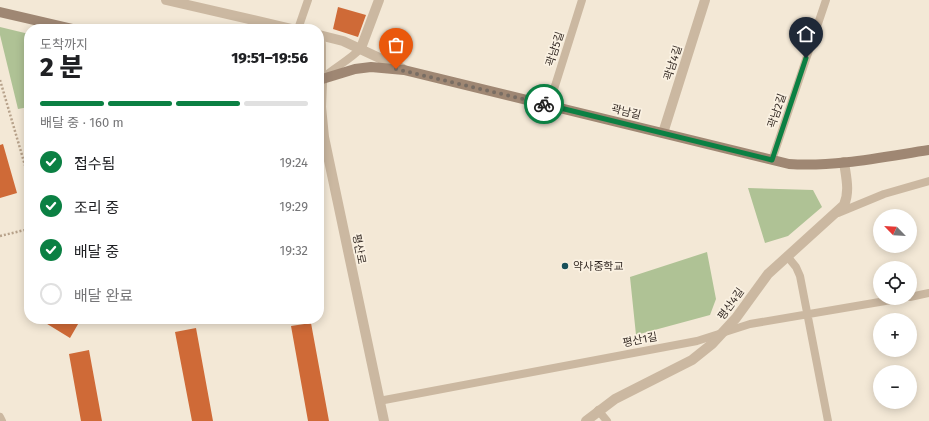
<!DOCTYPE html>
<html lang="ko">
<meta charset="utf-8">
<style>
body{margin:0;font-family:"Fira Sans","Noto Sans KR",sans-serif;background:#f6f6f6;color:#202124;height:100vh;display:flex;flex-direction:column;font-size:15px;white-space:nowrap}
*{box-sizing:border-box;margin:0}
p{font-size:13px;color:#757577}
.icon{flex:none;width:22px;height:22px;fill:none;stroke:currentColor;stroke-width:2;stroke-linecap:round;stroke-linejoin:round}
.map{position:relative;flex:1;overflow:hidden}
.sheet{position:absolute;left:24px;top:24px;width:300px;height:300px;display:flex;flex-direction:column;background:#fff;border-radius:16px;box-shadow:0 2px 10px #0003}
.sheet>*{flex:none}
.needle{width:26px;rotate:295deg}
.buttons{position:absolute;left:873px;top:209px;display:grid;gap:8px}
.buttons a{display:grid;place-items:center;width:44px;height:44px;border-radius:50%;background:#fff;box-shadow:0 2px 10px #0003;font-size:20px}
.pin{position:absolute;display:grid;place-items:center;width:34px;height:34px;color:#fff;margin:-41px -17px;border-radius:50% 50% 50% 0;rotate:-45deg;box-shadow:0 0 4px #0007}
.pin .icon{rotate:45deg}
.courier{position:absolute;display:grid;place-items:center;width:40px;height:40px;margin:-20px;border:3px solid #0b8043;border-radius:50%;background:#fff;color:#222;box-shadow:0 1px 5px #0007}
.overview em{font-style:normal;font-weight:800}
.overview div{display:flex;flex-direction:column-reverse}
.overview{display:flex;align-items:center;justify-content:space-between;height:68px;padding:0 16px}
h1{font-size:26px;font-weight:800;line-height:30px}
.bar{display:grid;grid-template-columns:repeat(4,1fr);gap:6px 4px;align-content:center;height:48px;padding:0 16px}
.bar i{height:5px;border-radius:3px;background:#e0e0e0}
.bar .current{background:#0b8043}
.bar p{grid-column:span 4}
ol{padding:0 16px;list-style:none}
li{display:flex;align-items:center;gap:12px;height:44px}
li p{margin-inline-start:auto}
li .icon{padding:4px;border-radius:50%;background:#0b8043;color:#fff;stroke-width:4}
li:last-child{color:#757577}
li i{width:22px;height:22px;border:2px solid #e0e0e0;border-radius:50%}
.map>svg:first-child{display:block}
</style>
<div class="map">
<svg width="929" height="421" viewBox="0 0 929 421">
<rect width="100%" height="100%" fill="#f3e8d6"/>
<path fill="#afc295" d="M0,27l29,7v73l-11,2 -18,-74z
M748,188l65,2 9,17 -34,29 -23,7z
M707,252l9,47 -6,16 -74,20 -6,-58z"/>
<path fill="#cf6a37" d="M338,7l28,8 -8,22 -25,-8z
M3,144l14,49 -17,5v-53z
M39,319h42l-11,19z
M311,323l18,98h-21l-17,-95z
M196,328l17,93h-21l-17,-89z
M89,350l13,71h-21l-12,-67z"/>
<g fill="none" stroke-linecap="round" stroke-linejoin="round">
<path stroke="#b7a28b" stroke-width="2.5" stroke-dasharray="2 2" stroke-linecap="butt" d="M0,80l29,99
M0,236l29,-7"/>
<path stroke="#cbb8a1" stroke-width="8" d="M298,29l10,-29
M321,35l1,10v35
M322,79c12,-12 27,-18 39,-31
M549,105l33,-105
M772,160l54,-160
M838,213l46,-19 45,-13
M787,256l9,11 4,9 28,145
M910,297l19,-4
M379,401l318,-60 53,-17 153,-26
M598,410l9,11
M0,417l2,4"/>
<path stroke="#cbb8a1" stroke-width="10" d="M166,0l126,29
M319,35l24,6 60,28
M361,48l18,-48
M322,80l-1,27 3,30 60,284
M663,133l42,-133
M586,421l29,-22 77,-39 20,-16 24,-26 32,-44 76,-69c6,-14 2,-28 0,-43"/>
<path stroke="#9f8773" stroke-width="10" d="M0,12l73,17
M319,80l36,-11 16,-2 33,3 385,94c47,3 94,-7 140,-14"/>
</g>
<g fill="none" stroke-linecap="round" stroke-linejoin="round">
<path stroke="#786d63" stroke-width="4" stroke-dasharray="0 7.2" d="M396,69l148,35"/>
<path stroke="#0b8043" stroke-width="5" d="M544,104l228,56 34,-102"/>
</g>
<circle fill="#174f59" stroke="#faf1e2" stroke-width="1.5" cx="565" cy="266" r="4"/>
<g text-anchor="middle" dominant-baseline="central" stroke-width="3.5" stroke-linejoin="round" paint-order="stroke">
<g font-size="11" fill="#352b25" stroke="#faf1e2">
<text transform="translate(555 49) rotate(-72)">곽남5길</text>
<text transform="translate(673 63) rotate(-72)">곽남4길</text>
<text transform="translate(777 111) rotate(-71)">곽남2길</text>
<text transform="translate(626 112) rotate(14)">곽남길</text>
<text transform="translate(359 249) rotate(79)">평산로</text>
<text transform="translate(731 304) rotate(-54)">평산4길</text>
<text transform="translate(640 340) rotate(-11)">평산1길</text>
</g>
<g font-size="11" fill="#352b25" stroke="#faf1e2" text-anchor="start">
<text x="573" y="266">약사중학교</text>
</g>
</g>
</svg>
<div class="buttons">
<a><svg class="needle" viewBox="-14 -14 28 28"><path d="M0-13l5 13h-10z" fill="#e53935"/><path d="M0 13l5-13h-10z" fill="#757577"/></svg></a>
<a><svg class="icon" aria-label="locate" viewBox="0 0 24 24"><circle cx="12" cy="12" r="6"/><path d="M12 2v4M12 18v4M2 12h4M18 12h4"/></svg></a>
<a>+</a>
<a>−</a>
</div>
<div class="pin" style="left:396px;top:69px;background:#ea580c"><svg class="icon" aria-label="bag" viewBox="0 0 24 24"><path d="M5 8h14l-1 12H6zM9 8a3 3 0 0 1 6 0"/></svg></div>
<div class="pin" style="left:806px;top:58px;background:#1f2937"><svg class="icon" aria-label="home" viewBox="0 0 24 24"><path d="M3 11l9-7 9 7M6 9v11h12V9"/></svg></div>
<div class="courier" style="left:544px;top:104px"><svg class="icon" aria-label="bike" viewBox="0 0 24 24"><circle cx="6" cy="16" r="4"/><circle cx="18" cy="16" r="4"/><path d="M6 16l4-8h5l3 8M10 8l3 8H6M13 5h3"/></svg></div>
<section class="sheet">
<div class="overview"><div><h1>2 분</h1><p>도착까지</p></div><em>19:51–19:56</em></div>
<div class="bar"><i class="current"></i><i class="current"></i><i class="current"></i><i></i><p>배달 중 · 160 m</p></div>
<ol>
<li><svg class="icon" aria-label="check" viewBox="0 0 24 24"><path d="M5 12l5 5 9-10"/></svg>접수됨<p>19:24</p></li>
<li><svg class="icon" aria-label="check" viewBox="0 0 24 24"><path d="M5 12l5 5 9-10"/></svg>조리 중<p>19:29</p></li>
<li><svg class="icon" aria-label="check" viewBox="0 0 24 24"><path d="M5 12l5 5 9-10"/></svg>배달 중<p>19:32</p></li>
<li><i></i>배달 완료</li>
</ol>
</section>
</div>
